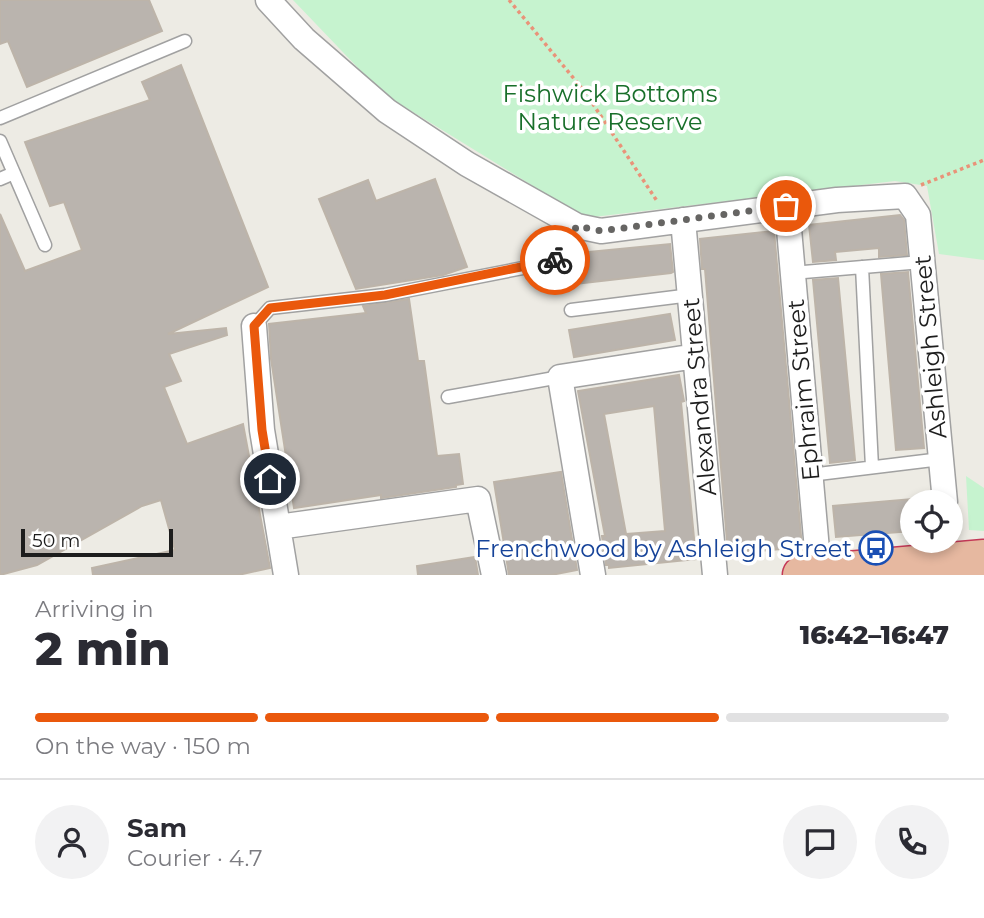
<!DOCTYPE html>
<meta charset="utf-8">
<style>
body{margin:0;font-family:Montserrat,sans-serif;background:#f2f2f3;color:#2b2b33;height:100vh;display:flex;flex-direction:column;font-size:26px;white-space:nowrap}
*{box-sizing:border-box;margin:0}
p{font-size:23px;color:#7c7c81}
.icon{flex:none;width:38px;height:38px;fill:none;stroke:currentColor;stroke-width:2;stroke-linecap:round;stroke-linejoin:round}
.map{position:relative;height:575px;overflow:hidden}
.sheet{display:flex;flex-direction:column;background:#fff;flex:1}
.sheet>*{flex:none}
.buttons{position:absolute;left:900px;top:490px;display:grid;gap:14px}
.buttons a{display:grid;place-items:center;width:63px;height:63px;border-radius:50%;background:#fff;box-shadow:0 4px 10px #0003;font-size:35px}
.scale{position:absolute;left:21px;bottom:18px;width:152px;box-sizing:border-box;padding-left:7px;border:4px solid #1d1d1d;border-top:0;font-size:19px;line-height:24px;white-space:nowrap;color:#1d1d1d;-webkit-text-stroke:5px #fff;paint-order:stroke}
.pin{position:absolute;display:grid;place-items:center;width:60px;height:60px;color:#fff;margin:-30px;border:4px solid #fff;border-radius:50%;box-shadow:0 2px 7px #0007}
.courier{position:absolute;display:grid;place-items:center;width:70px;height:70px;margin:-35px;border:5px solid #ea580c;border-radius:50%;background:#fff;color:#222;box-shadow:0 2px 9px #0007}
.head em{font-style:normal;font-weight:800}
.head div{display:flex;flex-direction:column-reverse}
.head{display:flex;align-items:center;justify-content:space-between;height:119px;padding:0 35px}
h1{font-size:46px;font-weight:800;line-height:52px}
.bar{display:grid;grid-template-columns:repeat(4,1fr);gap:10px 7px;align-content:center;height:84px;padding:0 35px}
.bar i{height:9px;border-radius:5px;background:#e1e1e2}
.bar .on{background:#ea580c}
.bar p{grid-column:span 4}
.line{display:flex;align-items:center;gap:18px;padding:0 35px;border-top:2px solid #e1e1e2}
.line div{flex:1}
.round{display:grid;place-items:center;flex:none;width:74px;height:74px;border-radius:37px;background:#f2f2f3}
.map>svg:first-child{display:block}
</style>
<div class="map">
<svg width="984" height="575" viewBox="0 0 984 575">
<rect width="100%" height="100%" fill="#edebe4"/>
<path fill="#c6f3cf" d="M293,0h691v260l-45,-6 -12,-68 -32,-5 -310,37 -203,-125z
M966,476l18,12v43l-15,-1z"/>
<path fill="#bab4ae" stroke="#bdb4a9" stroke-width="2" fill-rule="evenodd" d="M0,0h149l13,31 -135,56 -19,-46 -8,3z
M181,65l87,222 -100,47 58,-6 1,7 -58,19 12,27 -17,6 23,57 56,-20 27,144 -32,7h-145l-1,-7 83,-18 -14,-50 -19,6 -105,59 -37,10v-361l25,57 57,-21 -18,-48 -14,4 -25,-64 125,-42 -8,-18z
M435,179l32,88 -24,8 -87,14 -37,-90 49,-19 8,21z
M900,215l4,5 3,35 -28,2v-9l-44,4 1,8 -23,2 -4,-37z
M774,231l28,316 -74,7 -23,-285h-3l-2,-30z
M670,244l3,28 -2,1 -97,11 5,-31z
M908,272l16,176 -28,2 -15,-176z
M838,278l17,182 -25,3 -17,-183z
M409,299l9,62h6l13,95 22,-2 4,30 -7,1v2l-75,11v-3l-87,13 -23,-149 -2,-35 97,-11 -3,-7z
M670,314l5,26 -101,17 -5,-27z
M679,375l5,26 -3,1 15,157 -87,9v-3h-3l-4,-29h3l-27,-145zM654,406l11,125 -39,3 -22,-120z
M561,472l16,98 -26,5h-42l-15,-93z
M912,499v32l-76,6 -3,-31z
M475,557l3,18h-60l-1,-9z"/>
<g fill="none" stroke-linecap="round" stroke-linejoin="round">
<defs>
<path id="service" d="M0,118l185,-77
M0,141l45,104
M0,179l14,-6
M862,267l10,200
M792,273l130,-11
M571,310l120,-15
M254,326l16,-18 115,-13 169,-33 23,-36
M448,397l112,-20
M810,475l131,-16"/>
<path id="minor" d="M268,0l36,39 83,72 80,53 110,62 24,5 236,-31 68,-4 13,19 27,287
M787,206l32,367
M683,220l32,355
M254,326l8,104 24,145
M278,527l200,-28 16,76
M593,575l-33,-198 136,-21"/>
<path id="trunk" d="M802,575l182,-16"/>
</defs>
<use href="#service" stroke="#a1a1a1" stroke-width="15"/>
<use href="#minor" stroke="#a1a1a1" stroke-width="27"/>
<use href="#trunk" stroke="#c43857" stroke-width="41"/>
<path stroke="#e99379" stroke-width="3.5" stroke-dasharray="3.5 3.5" stroke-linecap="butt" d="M509,0l76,92 72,109
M921,185l63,-25"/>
<use href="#service" stroke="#fff" stroke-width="12"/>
<use href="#minor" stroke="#fff" stroke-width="24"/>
<use href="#trunk" stroke="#e6b8a0" stroke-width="38"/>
</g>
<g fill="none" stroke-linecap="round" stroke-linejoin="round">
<path stroke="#666563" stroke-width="7" stroke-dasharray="0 12.6" d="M555,260l22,-34 24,5 185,-25"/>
<path stroke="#ea580c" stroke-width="9" d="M270,479l-8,-49 -8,-104 16,-18 115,-13 170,-35"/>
</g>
<defs>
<symbol id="bus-ring" viewBox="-11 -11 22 22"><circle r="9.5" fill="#fff" stroke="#1a4fb4" stroke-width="1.5"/><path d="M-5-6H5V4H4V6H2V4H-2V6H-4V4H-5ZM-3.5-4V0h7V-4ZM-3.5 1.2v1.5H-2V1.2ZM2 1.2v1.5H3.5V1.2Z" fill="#1a4fb4"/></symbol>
</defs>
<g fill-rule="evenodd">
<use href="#bus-ring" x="857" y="529" width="38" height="38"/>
</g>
<g text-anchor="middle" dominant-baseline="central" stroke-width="7" stroke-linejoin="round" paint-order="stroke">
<g font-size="24" fill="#186f2a" stroke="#fff">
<text x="610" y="93">Fishwick Bottoms<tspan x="610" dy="28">Nature Reserve</tspan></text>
</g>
<g font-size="24" fill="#1d1d1d" stroke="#fff">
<text transform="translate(930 347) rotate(-95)">Ashleigh Street</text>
<text transform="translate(803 390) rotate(-95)">Ephraim Street</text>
<text transform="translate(699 397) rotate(-95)">Alexandra Street</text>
</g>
<g font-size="24" fill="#164399" stroke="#fff" text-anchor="end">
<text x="852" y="548">Frenchwood by Ashleigh Street</text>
</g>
</g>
</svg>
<div class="buttons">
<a><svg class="icon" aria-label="locate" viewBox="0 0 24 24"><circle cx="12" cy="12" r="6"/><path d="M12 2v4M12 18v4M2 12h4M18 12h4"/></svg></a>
</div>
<div class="scale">50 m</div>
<div class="pin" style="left:786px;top:206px;background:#ea580c"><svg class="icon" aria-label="bag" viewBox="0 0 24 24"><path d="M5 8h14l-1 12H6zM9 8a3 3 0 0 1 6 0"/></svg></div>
<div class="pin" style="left:270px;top:479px;background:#1f2937"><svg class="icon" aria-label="home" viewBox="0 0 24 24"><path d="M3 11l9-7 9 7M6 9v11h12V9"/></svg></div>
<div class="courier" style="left:555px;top:260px"><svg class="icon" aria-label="bike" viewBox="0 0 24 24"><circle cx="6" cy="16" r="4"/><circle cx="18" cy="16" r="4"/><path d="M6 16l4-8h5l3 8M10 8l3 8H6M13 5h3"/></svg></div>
</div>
<section class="sheet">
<div class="head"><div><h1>2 min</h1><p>Arriving in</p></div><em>16:42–16:47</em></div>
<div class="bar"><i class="on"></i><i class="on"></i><i class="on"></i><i></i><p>On the way · 150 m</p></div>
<div class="line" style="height:126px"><a class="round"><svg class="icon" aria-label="person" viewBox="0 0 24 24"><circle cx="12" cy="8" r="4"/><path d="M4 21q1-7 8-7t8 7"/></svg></a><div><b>Sam</b><p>Courier · 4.7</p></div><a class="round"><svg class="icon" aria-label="chat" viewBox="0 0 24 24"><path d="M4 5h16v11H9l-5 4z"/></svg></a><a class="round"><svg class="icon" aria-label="phone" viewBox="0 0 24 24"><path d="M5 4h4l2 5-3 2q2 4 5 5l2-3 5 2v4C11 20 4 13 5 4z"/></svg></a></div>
</section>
